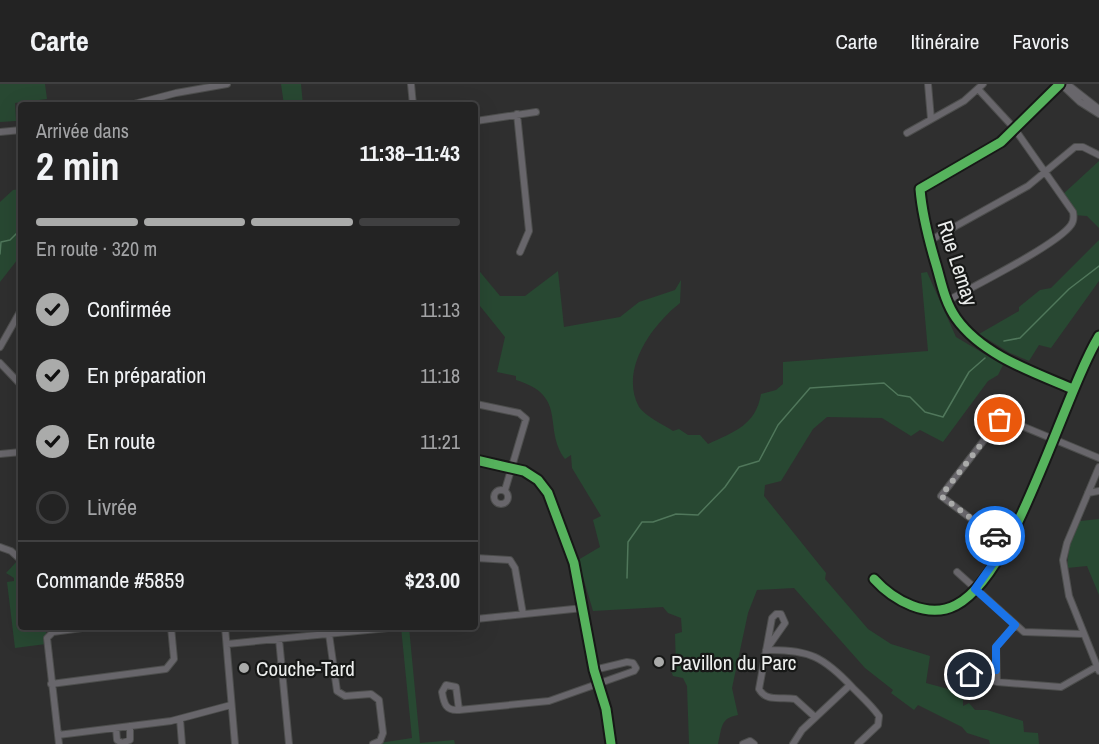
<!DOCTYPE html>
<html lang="fr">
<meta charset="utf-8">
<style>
body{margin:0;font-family:"Archivo Narrow",sans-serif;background:#2b2b2b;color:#f1f3f6;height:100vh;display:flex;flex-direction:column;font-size:22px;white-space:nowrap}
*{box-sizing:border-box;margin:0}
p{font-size:20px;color:#a3a4a6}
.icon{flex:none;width:33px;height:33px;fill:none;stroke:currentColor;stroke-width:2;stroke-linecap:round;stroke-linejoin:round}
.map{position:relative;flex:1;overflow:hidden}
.sheet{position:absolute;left:18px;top:18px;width:460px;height:528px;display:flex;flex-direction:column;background:#232323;border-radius:6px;box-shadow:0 6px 24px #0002,0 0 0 2px #404041}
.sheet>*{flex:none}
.pin{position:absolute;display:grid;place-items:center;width:51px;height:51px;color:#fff;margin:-26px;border:3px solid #fff;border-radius:50%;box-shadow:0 2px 6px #0007}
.courier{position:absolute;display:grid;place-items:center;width:60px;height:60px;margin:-30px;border:4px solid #1a73e8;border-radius:50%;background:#fff;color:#222;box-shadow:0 2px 8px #0007}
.headline em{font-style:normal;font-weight:700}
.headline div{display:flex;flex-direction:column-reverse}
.headline{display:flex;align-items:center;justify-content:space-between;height:102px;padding:0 18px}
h1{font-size:39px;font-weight:700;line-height:45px}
.bar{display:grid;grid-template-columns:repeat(4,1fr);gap:9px 6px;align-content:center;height:72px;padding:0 18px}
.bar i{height:8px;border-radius:4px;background:#404041}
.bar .active{background:#aaabaa}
.bar p{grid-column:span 4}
.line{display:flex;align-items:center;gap:15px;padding:0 18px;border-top:2px solid #404041}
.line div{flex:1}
ol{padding:0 18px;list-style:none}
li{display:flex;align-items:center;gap:18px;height:66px}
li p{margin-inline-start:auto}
li .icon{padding:6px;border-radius:50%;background:#aaabaa;color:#111;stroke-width:4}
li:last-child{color:#a3a4a6}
li i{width:33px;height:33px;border:3px solid #404041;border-radius:50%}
header{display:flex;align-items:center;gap:36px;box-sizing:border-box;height:84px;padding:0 30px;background:#232323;border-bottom:2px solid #404041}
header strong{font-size:28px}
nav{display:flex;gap:33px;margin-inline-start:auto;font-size:21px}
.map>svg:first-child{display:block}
</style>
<header>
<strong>Carte</strong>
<nav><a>Carte</a><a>Itinéraire</a><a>Favoris</a></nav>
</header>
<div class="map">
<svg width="1099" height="660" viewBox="0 0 1099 660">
<rect width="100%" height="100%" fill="#2f2f2f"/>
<path fill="#284832" d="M0,0h45l2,15 -32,4 1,18 -16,1z
M281,0h20l2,21h-19z
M1099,77v67l-12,-12 -14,-1 -12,-19z
M21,105v66l-21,27v-80l13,-12z
M1099,156v41l-48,67 -12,-3 -10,16 -19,-8 -31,-19 40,-23v-4l21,-17 11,-2z
M476,183l24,29h25l33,-25 6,56 56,-10 19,-15 36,-12 6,-10 -1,23c-28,22 -61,67 -41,104 6,9 25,18 34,24l6,-2 9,6h12l8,9c26,-12 48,-19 53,-50l15,-4 7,-6v-22l145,-11 -7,-78 6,-1 29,65 47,28 -5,10 -10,6 -45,61 -23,-12 -9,6 -29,-18 -55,-1 -14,12 -32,52 -16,4 -1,11 62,77 -1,6 43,50 23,15 39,12 -4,27 37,10v13l6,-3 6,7h12l36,11 1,11 14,1 1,11h-49l-1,-4 -22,-7 -5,-6 -44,-22 -4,5 -23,-17 2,-3 -28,-22 -71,-80 -37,2 -9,23 -16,75 6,27c-18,3 -16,13 -20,29h-29l-2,-58 -4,-8 -10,-2 -2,-5 5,-4 -1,-33 7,-2 -1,-14 -13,-5 -5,-6 -70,4 -15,-51 22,-13 -7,-27 8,-4 -29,-48 -1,-13 -6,4c-23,-31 4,-63 -49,-79v-4l-19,-4 8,-35 -29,-36z
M1099,435v76l-12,-29 -20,2 2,-21 11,-26z
M20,474l1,69h25v17l-31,4 -8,-66 7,-1v-3l-8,-5z
M401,543h8l11,116 34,-3 1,4h-82l39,-6z"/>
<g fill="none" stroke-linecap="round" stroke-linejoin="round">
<path stroke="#50775b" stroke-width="1.5" d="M0,170l1,-12 9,-2 11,-11
M1004,257l16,-3 49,-49 30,-23
M627,494l1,-36 14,-20h11l23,-8 22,1 27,-28 14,-20 20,-6 19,-36 32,-37 74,-5 14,12 12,2 15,15 18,5 26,-45 16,-14"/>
<defs>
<path id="minor" d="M411,0l2,21
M928,0l3,35
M1060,0l-59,58 -81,47c2,24 8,48 15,72 6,19 9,40 21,57 26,37 77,54 117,71
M1061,0l19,18 19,12
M1067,0l32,25
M130,21l46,-12 51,-9
M517,30l12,117 -9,21
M476,37l60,-9
M0,48l21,-2
M907,49l57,-32 19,-17
M929,157l99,-55 47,-39h8l16,8
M947,217c25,-14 110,-56 124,-76 3,-4 3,-8 2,-13l-59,-84 -36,-39
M0,263l21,-37
M0,279l21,22
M476,320l43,9 7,6 -21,71
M0,370l21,-2
M476,376l48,11 14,9 10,13 26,70 20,107 12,39 5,35
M1099,383l-32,76 -4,17 6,36 30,75
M494 413a7 7 0 1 1 14 0a7 7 0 1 1-14 0Z
M1088,409l11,-2
M1006,461l-65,-49 57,-74 7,-3 94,39
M0,463l11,4 10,9
M476,474l34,2 5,8 8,46
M957,488l67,60 59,2
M874,495c19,21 54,41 82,26 59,-30 106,-207 143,-269
M476,535l107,-11
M1015,541l-19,22 1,35 64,5 35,-20
M225,543l10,117
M329,550l8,57 8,5 26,-2 8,6 4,33 -3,8 -7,3
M279,555l10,105
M227,560l171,-17
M766,566l19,-27 -4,-9h-5l-4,4 -13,71c8,14 22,7 36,10l20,18
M766,566c43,-1 58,7 87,38 9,9 19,18 26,28l-1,9 -20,19
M996,586l-26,-6 -4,6 4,5 27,7
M51,600l115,-15 8,-10 -3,-32
M459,626l-3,-23 -10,-2 -4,7c2,12 4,19 17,18l90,-9 85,-30 2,-3 -3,-5 -6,-1 -33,8
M180,635l2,25
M116,644l1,12 5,3 8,-3v-14
M58,651l113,-14 60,-16
M59,660l-12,-106 6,-6 36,-5
M743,660l7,-3 4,3
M793,660l9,-14 48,-45"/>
</defs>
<use href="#minor" stroke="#4d4e4d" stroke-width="8"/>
<use href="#minor" stroke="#68666b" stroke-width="6"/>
<defs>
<path id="cycleway" d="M1060,0l-59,58 -81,47c2,24 8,48 15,72 6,19 9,40 21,57 26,37 77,54 117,71
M476,376l48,11 14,9 10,13 26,70 20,107 12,39 5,35
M874,495c19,21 54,41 82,26 59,-30 106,-207 143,-269"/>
</defs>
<use href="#cycleway" stroke="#171817" stroke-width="13"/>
<use href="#cycleway" stroke="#56b35d" stroke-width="9"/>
</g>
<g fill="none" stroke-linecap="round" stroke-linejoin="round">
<path stroke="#aaabaa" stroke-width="6" stroke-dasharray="0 10.8" d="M995,452l-54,-40 59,-76"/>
<path stroke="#1a73e8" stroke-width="8" d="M970,591l-4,-5 4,-6 26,6v-23l19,-22 -40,-36 31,-44 -11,-9"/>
</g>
<g fill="#aaabaa" stroke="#171817" stroke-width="2">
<circle cx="659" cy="578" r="6"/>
<circle cx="244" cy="584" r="6"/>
</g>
<g text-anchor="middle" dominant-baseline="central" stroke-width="4.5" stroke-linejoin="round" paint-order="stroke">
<g font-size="21" fill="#eceeed" stroke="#171817">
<text transform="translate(958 179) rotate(72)">Rue Lemay</text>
</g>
<g font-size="21" fill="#eceeed" stroke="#171817" text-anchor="start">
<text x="671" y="578">Pavillon du Parc</text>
<text x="256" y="584">Couche-Tard</text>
</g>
</g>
</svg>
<div class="pin" style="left:1000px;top:336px;background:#ea580c"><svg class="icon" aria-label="bag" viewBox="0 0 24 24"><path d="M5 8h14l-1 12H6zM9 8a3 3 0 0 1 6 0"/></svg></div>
<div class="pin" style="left:970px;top:591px;background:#1f2937"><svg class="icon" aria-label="home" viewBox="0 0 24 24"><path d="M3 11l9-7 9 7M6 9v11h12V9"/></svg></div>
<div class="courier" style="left:995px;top:452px"><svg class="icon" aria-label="car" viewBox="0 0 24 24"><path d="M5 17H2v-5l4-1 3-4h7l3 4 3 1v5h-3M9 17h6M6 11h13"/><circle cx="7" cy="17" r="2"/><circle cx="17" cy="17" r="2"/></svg></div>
<section class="sheet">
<div class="headline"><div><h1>2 min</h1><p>Arrivée dans</p></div><em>11:38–11:43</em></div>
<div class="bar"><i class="active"></i><i class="active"></i><i class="active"></i><i></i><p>En route · 320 m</p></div>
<ol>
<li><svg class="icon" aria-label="check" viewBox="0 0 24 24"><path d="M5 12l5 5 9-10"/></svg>Confirmée<p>11:13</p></li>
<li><svg class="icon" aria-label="check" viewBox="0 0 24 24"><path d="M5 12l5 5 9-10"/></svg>En préparation<p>11:18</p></li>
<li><svg class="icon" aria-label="check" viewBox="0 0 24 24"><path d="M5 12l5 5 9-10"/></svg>En route<p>11:21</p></li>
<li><i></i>Livrée</li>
</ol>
<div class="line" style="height:78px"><div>Commande #5859</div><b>$23.00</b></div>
</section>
</div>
